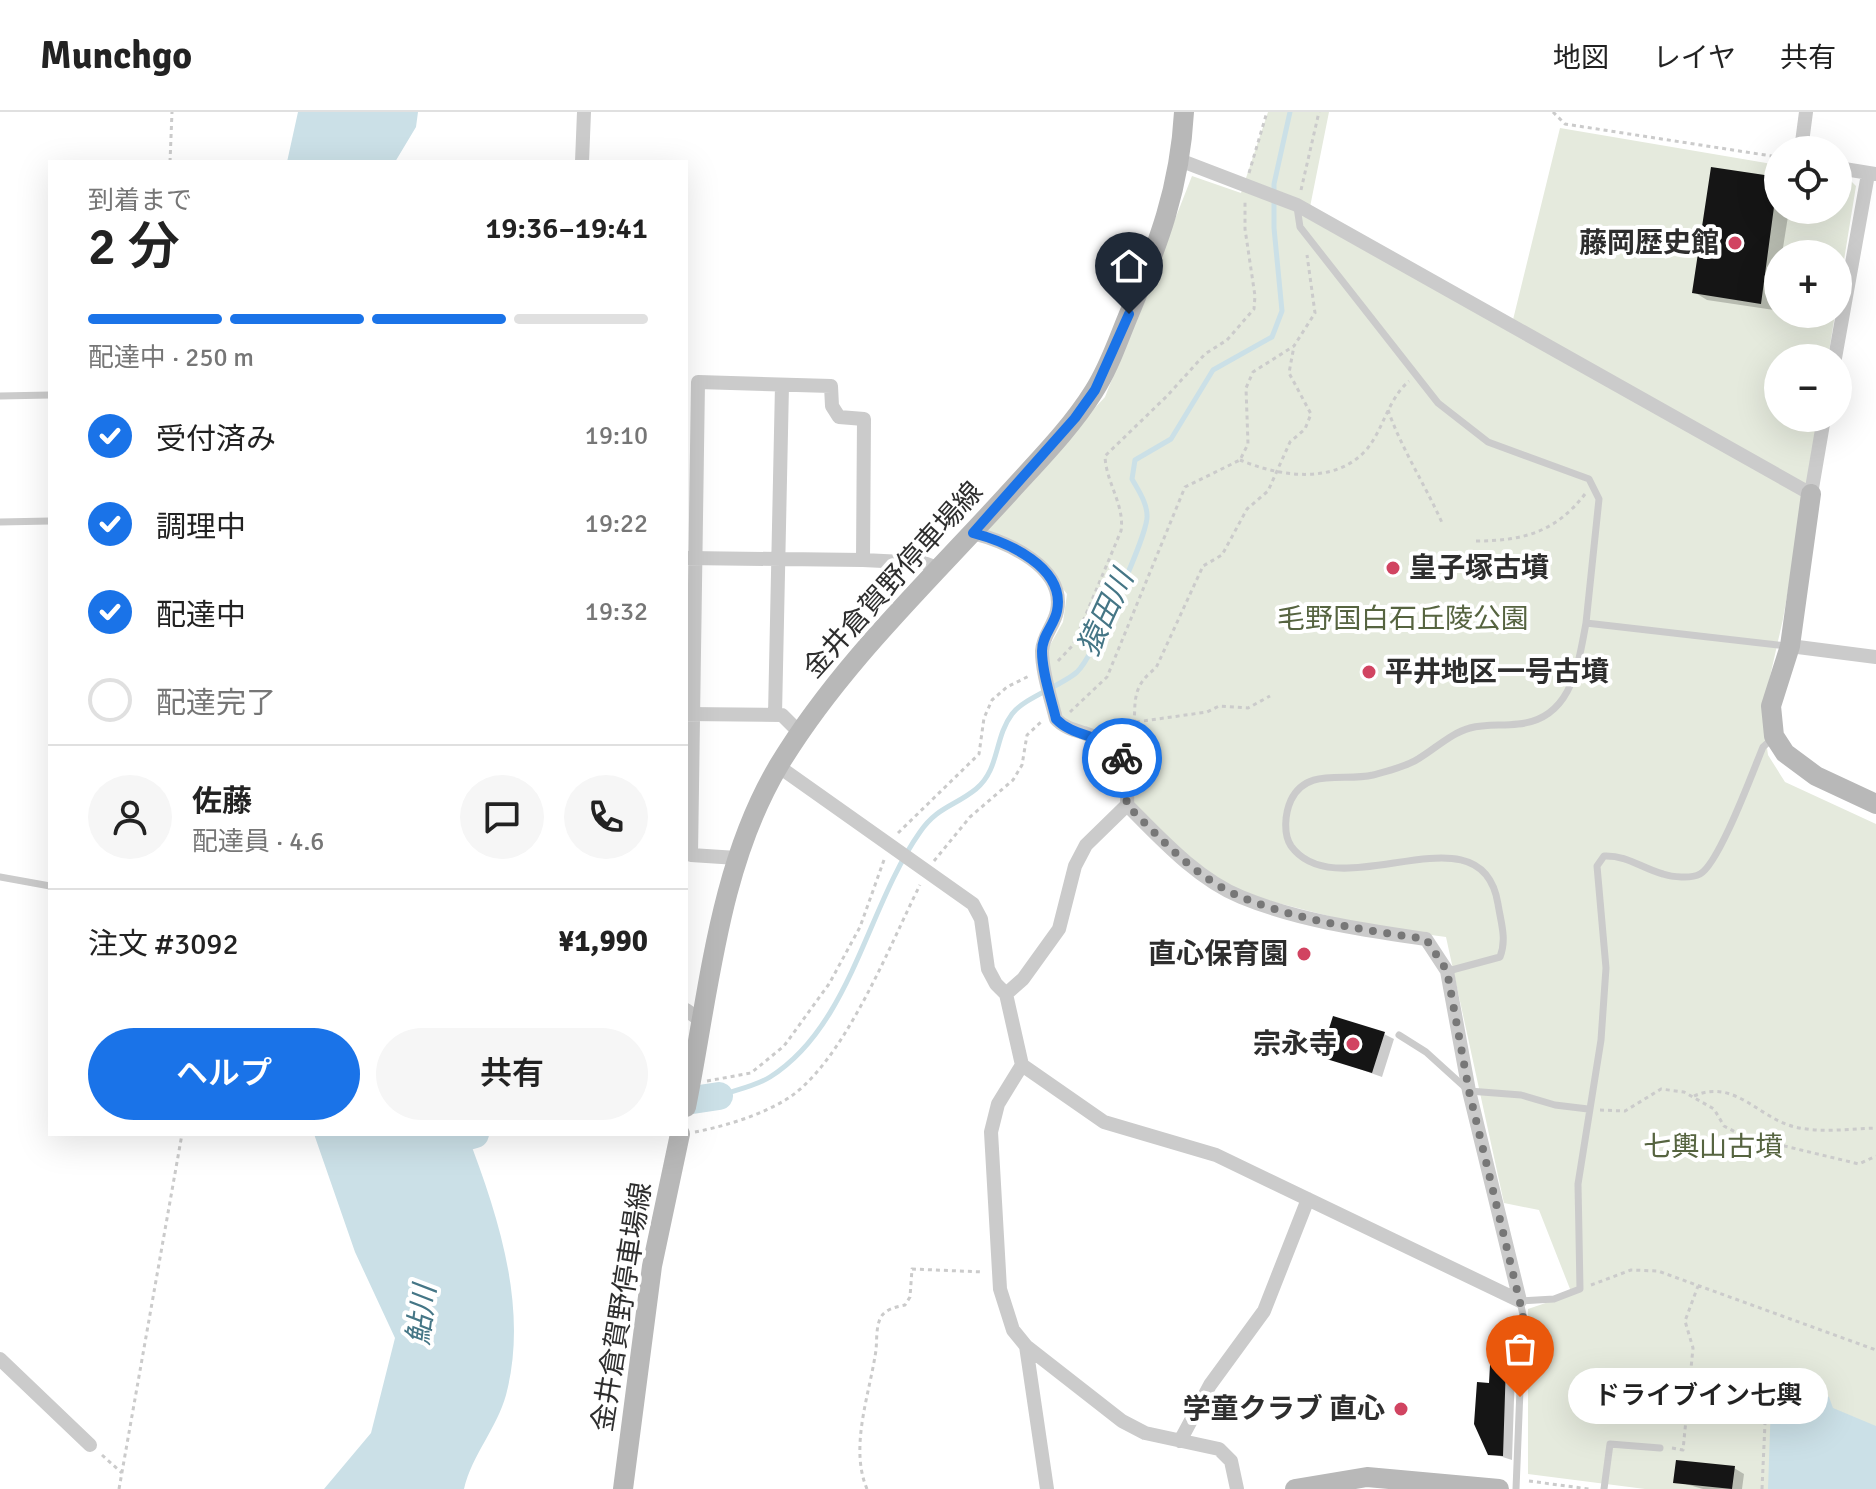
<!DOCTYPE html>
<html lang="ja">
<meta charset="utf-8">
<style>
body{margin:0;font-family:Signika,"Noto Sans JP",sans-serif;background:#f6f6f6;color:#222;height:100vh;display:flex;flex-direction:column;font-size:30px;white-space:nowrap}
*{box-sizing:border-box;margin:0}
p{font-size:26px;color:#767676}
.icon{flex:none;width:44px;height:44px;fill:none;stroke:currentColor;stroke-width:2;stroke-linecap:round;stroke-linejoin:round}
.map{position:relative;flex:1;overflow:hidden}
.details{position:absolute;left:48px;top:48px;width:640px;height:976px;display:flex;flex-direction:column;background:#fff;border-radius:0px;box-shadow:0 8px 32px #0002}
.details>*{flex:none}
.controls{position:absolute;left:1764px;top:24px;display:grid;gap:16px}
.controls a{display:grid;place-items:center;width:88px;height:88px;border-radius:50%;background:#fff;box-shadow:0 8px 32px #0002;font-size:40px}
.pin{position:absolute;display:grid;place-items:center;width:68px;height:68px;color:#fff;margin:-82px -34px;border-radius:50% 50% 50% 0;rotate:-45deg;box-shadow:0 0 8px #0007}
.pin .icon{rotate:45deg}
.courier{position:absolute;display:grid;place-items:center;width:80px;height:80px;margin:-40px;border:6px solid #1a73e8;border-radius:50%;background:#fff;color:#222;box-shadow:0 2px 10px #0007}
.bubble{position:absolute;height:56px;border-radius:28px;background:#fff;box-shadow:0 8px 32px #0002;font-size:26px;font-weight:600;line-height:56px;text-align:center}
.headline em{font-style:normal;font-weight:600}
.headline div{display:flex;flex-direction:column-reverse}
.headline{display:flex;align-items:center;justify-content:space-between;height:136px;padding:0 40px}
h1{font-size:52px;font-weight:600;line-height:60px}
.bar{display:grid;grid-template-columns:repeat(4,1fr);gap:12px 8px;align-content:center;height:96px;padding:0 40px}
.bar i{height:10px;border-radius:6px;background:#e0e0e0}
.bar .current{background:#1a73e8}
.bar p{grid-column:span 4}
.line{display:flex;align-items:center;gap:20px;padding:0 40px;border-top:2px solid #e0e0e0}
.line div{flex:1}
.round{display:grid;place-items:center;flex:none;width:84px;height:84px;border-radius:42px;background:#f6f6f6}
ol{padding:0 40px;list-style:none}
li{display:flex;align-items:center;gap:24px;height:88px}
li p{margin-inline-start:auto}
li .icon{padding:8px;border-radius:50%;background:#1a73e8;color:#fff;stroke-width:4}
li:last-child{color:#767676}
li i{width:44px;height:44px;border:4px solid #e0e0e0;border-radius:50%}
.button{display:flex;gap:16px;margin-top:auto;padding:16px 40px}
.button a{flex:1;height:92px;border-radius:48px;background:#1a73e8;color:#fff;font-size:32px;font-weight:600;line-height:92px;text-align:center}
.button a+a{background:#f6f6f6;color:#222}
header{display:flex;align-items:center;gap:48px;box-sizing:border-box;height:112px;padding:0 40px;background:#fff;border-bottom:2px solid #e0e0e0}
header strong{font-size:38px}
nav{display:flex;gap:44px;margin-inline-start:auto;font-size:28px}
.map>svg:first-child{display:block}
</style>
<header>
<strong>Munchgo</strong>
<nav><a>地図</a><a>レイヤ</a><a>共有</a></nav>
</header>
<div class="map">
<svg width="1876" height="1377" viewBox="0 0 1876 1377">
<rect width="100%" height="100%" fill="#fff"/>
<path fill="#e5eadd" d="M1268,0h61l-21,105 202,115 50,-204 218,37v45h60v-35l8,1 10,10 -18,111v-43h-60v60h57l-7,44h-50v60h40l-35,201 -21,93 6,43 17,27 91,42v665h-231l-117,-15v-165l44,-15 -33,-84 -35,-7 -58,-266 -74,-10 -133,-34 -45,-30 -62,-59c12,-58 -31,-67 -74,-87l-13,-63 18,-32 4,-28c-31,-42 -37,-45 -86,-63l124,-134 87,-221 49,17z"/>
<path fill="#cbe0e7" d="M298,0h120l-2,15 -21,35h-108z
M314,1022h153c31,81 62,174 39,261 -9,33 -34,60 -42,94h-140l47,-56 24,-95 -40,-86z
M1786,1269l43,16 4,11 43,18v63h-108l3,-86z"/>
<path fill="#0003" d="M1712,57l66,10v31h11l-7,44h-4l-4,56 -67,-10 -13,-8z
M1384,922l10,5 -12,38 -59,-21z
M1506,1222l10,6 -4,120 -22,-7 1,-67z
M1734,1356l10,6 -2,15h-39l-28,-8z"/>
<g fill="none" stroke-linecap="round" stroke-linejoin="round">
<path stroke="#cbe0e7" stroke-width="5" d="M719,984c16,-6 37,-10 51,-19 81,-51 97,-170 150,-245 17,-25 35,-26 56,-43 24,-20 18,-51 36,-75 12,-16 49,-28 65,-42 16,-15 68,-132 70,-154 1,-14 -9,-28 -15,-39l3,-19 36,-21 42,-69 59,-33 10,-26 -8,-83v-44l16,-72"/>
<path stroke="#cbe0e7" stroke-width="28" d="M686,989l33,-5
M434,1034l41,-12"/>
</g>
<path fill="#151515" d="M1711,55l67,10 -17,127 -69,-11z
M1333,904l52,16 -13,41 -52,-16z
M1492,1218l15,2 -4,124 -15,-1 -14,-31 3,-42 12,1z
M1676,1348l59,6 -3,23 -59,-6z"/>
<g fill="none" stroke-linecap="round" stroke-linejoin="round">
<path stroke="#cbcbcb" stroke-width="3" stroke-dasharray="4 4" stroke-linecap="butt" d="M1553,0l12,12 213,33
M170,50l2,-50
M1249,61l18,-61
M1301,78l18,-78
M1388,298c14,40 38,76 55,115
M1240,348c38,16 95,26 127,-11 17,-21 21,-50 42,-68
M1476,429c47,0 80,-9 109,-47
M1058,549l15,-16 48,-114c4,-26 -15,-48 -16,-75l62,-60 38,-42 22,-14 27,-31 1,-13 -10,-67v-29
M1070,600l37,-35 78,-190 55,-27 8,-16 -2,-56 7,-16 41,-26 21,-33 -8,-58
M1136,610l71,-10 12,-6 29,2 22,-12
M1129,635c13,-33 -6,-55 27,-79l47,-102 19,-11 25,-46 21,-18 22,-49 15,-13 6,-15 -22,-41 5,-27
M898,721l81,-79 5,-36 8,-18 15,-13 24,-12
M934,749l36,-44 43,-37 9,-15 5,-30 14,-13
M707,969l44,-8 33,-27 45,-62 31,-57 24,-67
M1694,984c41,-18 64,22 101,31 25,6 55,2 81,1
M1600,998l25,1 36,-22 23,3 30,17 10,17 19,10 116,28 17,-8
M695,1020c30,-6 60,-15 87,-30 60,-33 107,-156 138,-217
M1591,1173l40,-15 27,1 218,79
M1672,1336l11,2 10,-102 -8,-27 13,-35
M102,1343l20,18
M1529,1369l60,8
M119,1377l63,-355
M867,1377c-18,-42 3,-96 9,-139 1,-10 0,-22 4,-31 4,-10 16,-12 25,-14l5,-8 2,-28 71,3
M1762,1377l4,-88"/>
<path stroke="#cbcbcb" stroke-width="7" d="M1297,95l3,20 138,176 50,39 101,37 10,20 -13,124 200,23
M0,284l50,-1
M0,410l50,-1
M0,765l50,9
M1448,859l52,-14c7,-18 1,-34 -2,-53 -16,-102 -160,7 -207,-58 -8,-12 -6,-33 0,-46 16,-33 53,-18 82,-25 15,-4 32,-8 45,-16 17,-10 33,-26 52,-31 16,-4 32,-2 48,-4 54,-5 60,-59 68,-101
M1399,923l27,17 43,39 52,4 34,10 33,4
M1516,1377l7,-174 -3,-14 34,-2 26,-10 -2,-105 23,-144 5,-72 -9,-102 7,-10c23,-1 37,12 59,18 9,3 28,5 37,0 19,-10 53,-103 63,-127l10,-9
M1604,1377l6,-45 50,4"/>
<path stroke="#cbcbcb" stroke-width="14" d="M1801,38l5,-38
M1182,49l115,44 514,289 13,-76
M582,50l2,-50
M1838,56l38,6
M1835,246l33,-184
M973,421c34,9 93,34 84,78 -3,15 -14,24 -15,40 0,22 9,47 14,68 7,8 18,11 28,14 37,12 45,34 43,72l-41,40 -11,21 -16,63 -36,50 -17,15
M686,446l177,2
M1790,534l86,11
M686,602l96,1 18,18
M775,603l7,-330
M778,654l195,138 8,15 7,50 8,15 10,10 16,71 82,57 112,33 304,146
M1127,693c33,33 70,74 114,92 58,24 124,33 185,42l21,32 22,120 51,210
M737,746l-46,-3 7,-473 133,4 1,20 7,11 25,2 -1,141 61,3 16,6
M686,898l17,12
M1022,953l-24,39 -7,28 9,157 13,41 13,16 96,75 23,12 74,16 12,12 6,28
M1026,1234l21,143
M0,1247l90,86
M1180,1329l30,-56 54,-74 44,-112"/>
<path stroke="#b8b8b8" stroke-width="20" d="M1811,382l-21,152 -19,60 3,30 11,17 31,23 60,28
M686,995c23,-114 32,-240 93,-342 61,-101 151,-185 230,-272 29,-32 62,-65 85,-102 15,-23 24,-51 35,-77 29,-69 51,-126 55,-202
M623,1377l29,-223 28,-132
M1295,1377l72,-12 132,12"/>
</g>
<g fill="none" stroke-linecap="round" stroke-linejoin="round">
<path stroke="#777" stroke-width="8" stroke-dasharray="0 14.4" d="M1122,646l5,47c33,33 70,74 114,92 58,24 124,33 185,42l21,32 22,120 54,224 -3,82"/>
<path stroke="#1a73e8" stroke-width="10" d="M1122,646c-16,-25 -47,-19 -66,-39 -5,-21 -14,-46 -14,-68 0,-16 12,-25 15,-40 9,-44 -50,-69 -84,-78l102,-115 20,-28 34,-76"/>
</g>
<g fill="#d14461" stroke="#fff" stroke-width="3">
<circle cx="1735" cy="131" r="8"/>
<circle cx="1393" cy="456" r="8"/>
<circle cx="1369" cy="560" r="8"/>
<circle cx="1304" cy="842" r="8"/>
<circle cx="1353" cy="932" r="8"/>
<circle cx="1401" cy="1297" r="8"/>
</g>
<g text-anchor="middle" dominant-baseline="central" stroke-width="8" stroke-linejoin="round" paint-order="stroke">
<g font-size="28" font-weight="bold" fill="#2e2e2e" stroke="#fff" text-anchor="end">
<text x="1719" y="131">藤岡歴史館</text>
<text x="1409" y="456" text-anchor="start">皇子塚古墳</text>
<text x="1385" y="560" text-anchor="start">平井地区一号古墳</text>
<text x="1288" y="842">直心保育園</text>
<text x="1337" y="932">宗永寺</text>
<text x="1385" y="1297">学童クラブ 直心</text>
</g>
<g font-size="28" fill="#2e2e2e" stroke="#fff">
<text transform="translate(893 468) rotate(-48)">金井倉賀野停車場線</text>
<text transform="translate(622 1195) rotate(-81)">金井倉賀野停車場線</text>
</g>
<g font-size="28" fill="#566440" stroke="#fff">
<text x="1403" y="507">毛野国白石丘陵公園</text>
<text x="1713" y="1035">七輿山古墳</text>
</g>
<g font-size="30" font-style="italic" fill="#457686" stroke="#fff">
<text transform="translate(1106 501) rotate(-65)">猿田川</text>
<text transform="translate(422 1203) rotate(-83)">鮎川</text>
</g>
</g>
</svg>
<div class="controls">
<a><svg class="icon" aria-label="locate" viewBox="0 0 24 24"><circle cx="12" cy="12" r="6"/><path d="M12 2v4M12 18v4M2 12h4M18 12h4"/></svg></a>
<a>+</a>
<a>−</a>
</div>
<div class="pin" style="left:1520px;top:1285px;background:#ea580c"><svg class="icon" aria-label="bag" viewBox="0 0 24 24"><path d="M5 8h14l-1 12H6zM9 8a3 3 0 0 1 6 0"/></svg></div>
<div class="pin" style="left:1129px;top:202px;background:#1f2937"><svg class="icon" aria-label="home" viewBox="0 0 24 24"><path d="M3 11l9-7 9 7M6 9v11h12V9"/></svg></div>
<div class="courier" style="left:1122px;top:646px"><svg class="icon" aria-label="bike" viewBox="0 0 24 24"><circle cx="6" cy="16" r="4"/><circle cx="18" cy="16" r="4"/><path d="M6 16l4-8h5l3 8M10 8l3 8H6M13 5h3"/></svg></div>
<div class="bubble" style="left:1568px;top:1256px;width:260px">ドライブイン七輿</div>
<section class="details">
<div class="headline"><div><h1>2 分</h1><p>到着まで</p></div><em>19:36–19:41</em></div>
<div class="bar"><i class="current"></i><i class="current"></i><i class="current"></i><i></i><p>配達中 · 250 m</p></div>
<ol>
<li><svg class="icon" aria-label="check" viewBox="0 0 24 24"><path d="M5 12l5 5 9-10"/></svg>受付済み<p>19:10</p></li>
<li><svg class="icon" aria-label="check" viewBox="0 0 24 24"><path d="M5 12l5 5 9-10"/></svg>調理中<p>19:22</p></li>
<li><svg class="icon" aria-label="check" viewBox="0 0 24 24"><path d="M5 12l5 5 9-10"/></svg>配達中<p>19:32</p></li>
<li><i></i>配達完了</li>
</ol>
<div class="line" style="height:144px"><a class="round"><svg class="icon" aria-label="person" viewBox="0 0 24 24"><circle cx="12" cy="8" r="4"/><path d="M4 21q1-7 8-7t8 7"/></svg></a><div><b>佐藤</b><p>配達員 · 4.6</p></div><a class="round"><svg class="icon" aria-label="chat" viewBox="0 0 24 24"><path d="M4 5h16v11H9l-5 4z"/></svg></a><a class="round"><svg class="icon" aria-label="phone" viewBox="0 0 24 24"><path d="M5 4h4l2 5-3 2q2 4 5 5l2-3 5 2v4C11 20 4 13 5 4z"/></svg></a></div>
<div class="line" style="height:104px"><div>注文 #3092</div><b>¥1,990</b></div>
<div class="button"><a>ヘルプ</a><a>共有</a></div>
</section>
</div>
